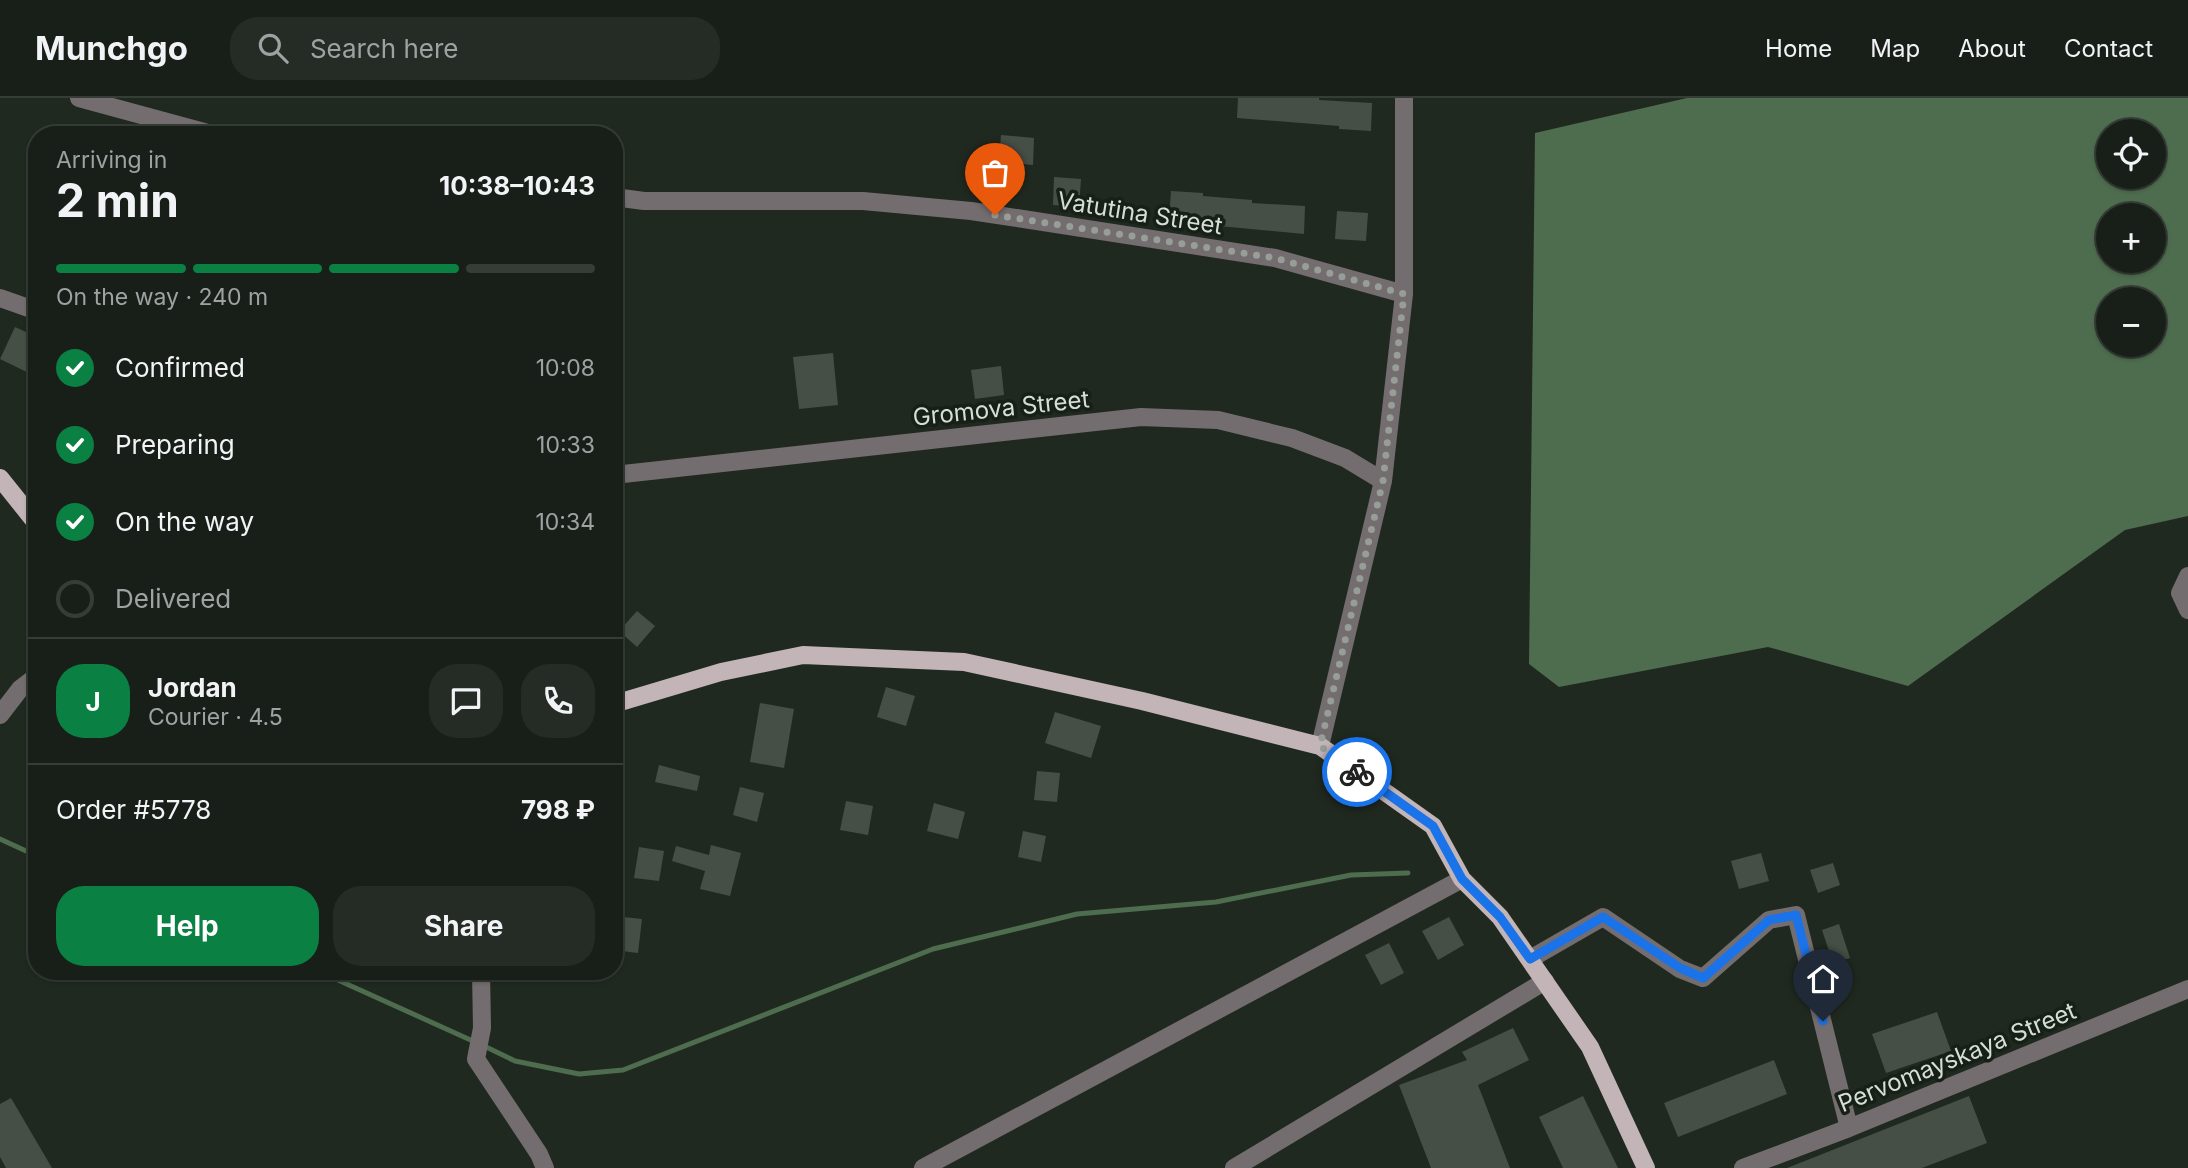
<!DOCTYPE html>
<meta charset="utf-8">
<style>
body{margin:0;font-family:Inter,sans-serif;background:#252c25;color:#f1f3f6;height:100vh;display:flex;flex-direction:column;font-size:26px;white-space:nowrap}
*{box-sizing:border-box;margin:0}
p{font-size:23px;color:#9fa2a2}
.icon{flex:none;width:38px;height:38px;fill:none;stroke:currentColor;stroke-width:2;stroke-linecap:round;stroke-linejoin:round}
.map{position:relative;flex:1;overflow:hidden}
.panel{position:absolute;left:28px;top:28px;width:595px;height:854px;display:flex;flex-direction:column;background:#181f18;border-radius:28px;box-shadow:0 2px 5px #0004,0 0 0 2px #363d37}
.panel>*{flex:none}
.controls{position:absolute;left:2096px;top:21px;display:grid;gap:14px}
.controls a{display:grid;place-items:center;width:70px;height:70px;border-radius:50%;background:#181f18;box-shadow:0 2px 5px #0004,0 0 0 2px #363d37;font-size:35px}
.pin{position:absolute;display:grid;place-items:center;width:60px;height:60px;color:#fff;margin:-72px -30px;border-radius:50% 50% 50% 0;rotate:-45deg;box-shadow:0 0 7px #0007}
.pin .icon{rotate:45deg}
.courier{position:absolute;display:grid;place-items:center;width:70px;height:70px;margin:-35px;border:5px solid #1a73e8;border-radius:50%;background:#fff;color:#222;box-shadow:0 2px 9px #0007}
.summary em{font-style:normal;font-weight:700}
.summary div{display:flex;flex-direction:column-reverse}
.summary{display:flex;align-items:center;justify-content:space-between;height:119px;padding:0 28px}
h1{font-size:46px;font-weight:700;line-height:52px}
.bar{display:grid;grid-template-columns:repeat(4,1fr);gap:10px 7px;align-content:center;height:84px;padding:0 28px}
.bar i{height:9px;border-radius:5px;background:#363d37}
.bar .active{background:#0b8043}
.bar p{grid-column:span 4}
.line{display:flex;align-items:center;gap:18px;padding:0 28px;border-top:2px solid #363d37}
.line div{flex:1}
.round{display:grid;place-items:center;flex:none;width:74px;height:74px;border-radius:28px;background:#252c25}
ol{padding:0 28px;list-style:none}
li{display:flex;align-items:center;gap:21px;height:77px}
li p{margin-inline-start:auto}
li .icon{padding:7px;border-radius:50%;background:#0b8043;color:#fff;stroke-width:4}
li:last-child{color:#9fa2a2}
li i{width:38px;height:38px;border:4px solid #363d37;border-radius:50%}
.action{display:flex;gap:14px;margin-top:auto;padding:14px 28px}
.action a{flex:1;height:80px;border-radius:28px;background:#0b8043;color:#fff;font-size:28px;font-weight:700;line-height:80px;text-align:center}
.action a+a{background:#252c25;color:#f1f3f6}
header{display:flex;align-items:center;gap:42px;box-sizing:border-box;height:98px;padding:0 35px;background:#181f18;border-bottom:2px solid #363d37}
header strong{font-size:33px}
nav{display:flex;gap:38px;margin-inline-start:auto;font-size:24px}
.search{width:490px;height:63px;background:#252c25;display:flex;align-items:center;gap:18px;box-sizing:border-box;padding:0 24px;border-radius:28px;color:#9fa2a2;font-size:26px}
.map>svg:first-child{display:block}
</style>
<header>
<strong>Munchgo</strong>
<div class="search"><svg class="icon" aria-label="search" viewBox="0 0 24 24"><circle cx="10" cy="10" r="6"/><path d="M15 15l6 6"/></svg>Search here</div>
<nav><a>Home</a><a>Map</a><a>About</a><a>Contact</a></nav>
</header>
<div class="map">
<svg width="2188" height="1070" viewBox="0 0 2188 1070">
<rect width="100%" height="100%" fill="#202920"/>
<path fill="#4e6c4e" fill-rule="evenodd" d="M1687,0h501v418l-63,14 -217,156 -140,-39 -209,40 -30,-23 6,-531zM2109,33h45v46h-45zM2109,117h45v46h-45zM2109,201h45v46h-45z"/>
<g fill="none" stroke-linecap="round" stroke-linejoin="round">
<path stroke="#4e6c4e" stroke-width="5" d="M0,741l37,17
M318,873l157,71
M484,948l31,15 64,13 44,-4 310,-121 144,-35 139,-12 135,-27 57,-2"/>
</g>
<path fill="#464f45" d="M1238,0h81v2l53,3 -1,28 -32,-2v-3l-102,-8z
M1001,37l33,3 -1,27 -34,-3z
M1054,79l27,2 -2,28 -26,-2z
M1171,93l32,2v3l49,4v3l53,3 -1,28 -85,-8v-4l-50,-3z
M1337,113l31,2 -2,28 -31,-2z
M15,229l22,10v40l-37,-18z
M833,255l5,52 -39,4 -6,-52z
M1001,268l3,29 -29,4 -4,-29z
M637,513l18,15 -18,21 -18,-16z
M886,589l29,9 -9,30 -29,-9z
M760,605l34,6 -10,59 -34,-6z
M1055,614l46,14 -10,32 -46,-15z
M659,667l41,11 -3,15 -42,-9z
M1037,673l23,2 -3,29 -23,-2z
M740,689l24,6 -7,29 -24,-7z
M846,703l27,5 -5,29 -28,-5z
M934,705l31,9 -7,27 -31,-8z
M1023,733l23,5 -5,26 -23,-5z
M711,747l30,8 -11,43 -30,-7 5,-18 -33,-10 4,-15 33,9z
M639,749l25,4 -5,30 -25,-3z
M1761,755l8,28 -30,8 -8,-28z
M1833,765l7,22 -22,8 -8,-23z
M614,818l28,3 -4,34 -24,-3z
M1449,819l15,28 -26,15 -16,-29z
M1839,826l11,34 -17,5 -11,-33z
M1389,845l15,30 -23,12 -16,-30z
M1937,914l14,39 -65,22 -14,-39z
M1513,930l16,32 -51,25 32,83h-79l-32,-83 68,-25 -5,-8z
M1774,962l13,34 -109,43 -14,-34z
M1583,998l35,72h-55l-24,-51z
M1969,998l18,47 -65,25h-135z
M11,1000l41,70h-46l-6,-11v-53z"/>
<g fill="none" stroke-linecap="round" stroke-linejoin="round">
<path stroke="#746d6f" stroke-width="18" d="M79,0l136,37
M614,99l30,4h219l108,10 304,47 129,36
M0,200l37,13
M614,377l527,-58 77,3 74,18 53,20 38,23
M2188,478l-8,17 8,17
M0,617l20,-26 17,-13
M1320,648l63,-265 21,-187v-196
M1530,861l73,-42 77,52 23,9 66,-58 27,-5 53,213
M481,873l1,57 -6,31 63,95 6,14
M923,1070l539,-289
M1234,1070l311,-187
M1743,1070l106,-40 339,-139"/>
<path stroke="#c3b4b8" stroke-width="18" d="M0,380l37,46
M614,606l107,-32 82,-17 161,7 178,39 178,45 113,80 29,53 38,38 90,130 56,121"/>
</g>
<g fill="none" stroke-linecap="round" stroke-linejoin="round">
<path stroke="#979e97" stroke-width="7" stroke-dasharray="0 12.6" d="M995,117l280,43 129,36 -21,187 -63,265 37,26"/>
<path stroke="#1a73e8" stroke-width="9" d="M1357,674l76,54 29,53 38,38 30,42 73,-42 77,51 23,10 66,-58 27,-5 27,106"/>
</g>
<g text-anchor="middle" dominant-baseline="central" stroke-width="7" stroke-linejoin="round" paint-order="stroke">
<g font-size="24" fill="#d7ddd7" stroke="#172017">
<text transform="translate(1140 115) rotate(9)">Vatutina Street</text>
<text transform="translate(1001 310) rotate(-6)">Gromova Street</text>
<text transform="translate(1957 959) rotate(-22)">Pervomayskaya Street</text>
</g>
</g>
</svg>
<div class="controls">
<a><svg class="icon" aria-label="locate" viewBox="0 0 24 24"><circle cx="12" cy="12" r="6"/><path d="M12 2v4M12 18v4M2 12h4M18 12h4"/></svg></a>
<a>+</a>
<a>−</a>
</div>
<div class="pin" style="left:995px;top:117px;background:#ea580c"><svg class="icon" aria-label="bag" viewBox="0 0 24 24"><path d="M5 8h14l-1 12H6zM9 8a3 3 0 0 1 6 0"/></svg></div>
<div class="pin" style="left:1823px;top:923px;background:#1f2937"><svg class="icon" aria-label="home" viewBox="0 0 24 24"><path d="M3 11l9-7 9 7M6 9v11h12V9"/></svg></div>
<div class="courier" style="left:1357px;top:674px"><svg class="icon" aria-label="bike" viewBox="0 0 24 24"><circle cx="6" cy="16" r="4"/><circle cx="18" cy="16" r="4"/><path d="M6 16l4-8h5l3 8M10 8l3 8H6M13 5h3"/></svg></div>
<section class="panel">
<div class="summary"><div><h1>2 min</h1><p>Arriving in</p></div><em>10:38–10:43</em></div>
<div class="bar"><i class="active"></i><i class="active"></i><i class="active"></i><i></i><p>On the way · 240 m</p></div>
<ol>
<li><svg class="icon" aria-label="check" viewBox="0 0 24 24"><path d="M5 12l5 5 9-10"/></svg>Confirmed<p>10:08</p></li>
<li><svg class="icon" aria-label="check" viewBox="0 0 24 24"><path d="M5 12l5 5 9-10"/></svg>Preparing<p>10:33</p></li>
<li><svg class="icon" aria-label="check" viewBox="0 0 24 24"><path d="M5 12l5 5 9-10"/></svg>On the way<p>10:34</p></li>
<li><i></i>Delivered</li>
</ol>
<div class="line" style="height:126px"><b class="round" style="background:#0b8043;color:#fff">J</b><div><b>Jordan</b><p>Courier · 4.5</p></div><a class="round"><svg class="icon" aria-label="chat" viewBox="0 0 24 24"><path d="M4 5h16v11H9l-5 4z"/></svg></a><a class="round"><svg class="icon" aria-label="phone" viewBox="0 0 24 24"><path d="M5 4h4l2 5-3 2q2 4 5 5l2-3 5 2v4C11 20 4 13 5 4z"/></svg></a></div>
<div class="line" style="height:91px"><div>Order #5778</div><b>798 ₽</b></div>
<div class="action"><a>Help</a><a>Share</a></div>
</section>
</div>
